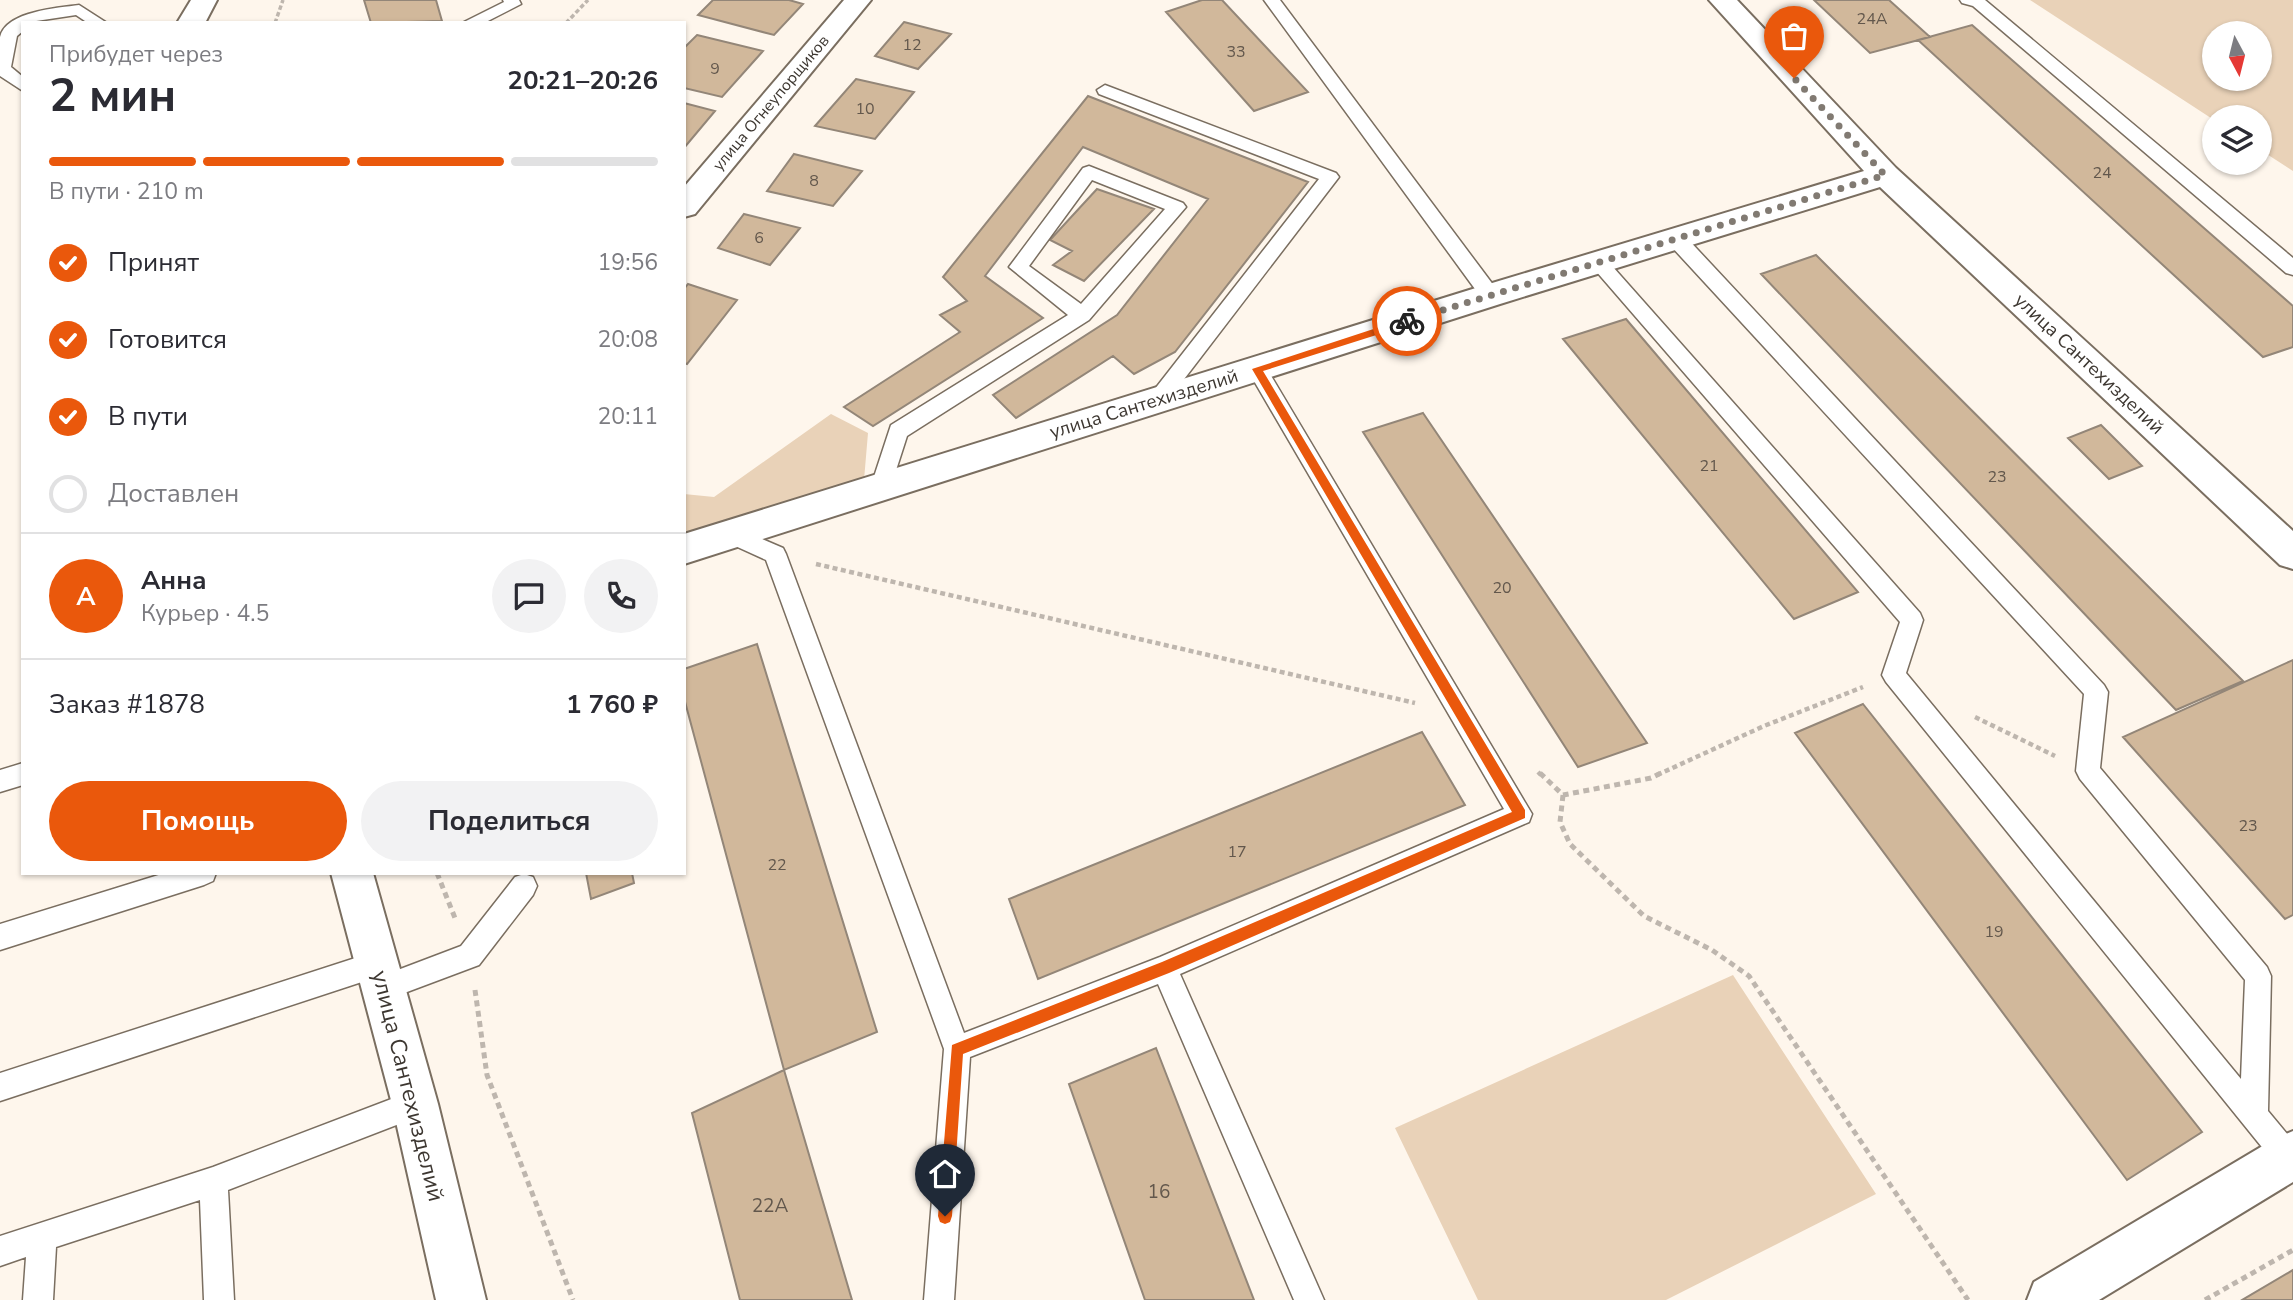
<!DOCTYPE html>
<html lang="ru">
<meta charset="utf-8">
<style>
body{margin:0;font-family:"Nunito Sans",sans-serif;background:#f2f2f3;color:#2b2b33;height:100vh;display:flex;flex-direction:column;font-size:26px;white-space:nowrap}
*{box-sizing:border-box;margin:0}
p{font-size:23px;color:#7c7c81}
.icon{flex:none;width:38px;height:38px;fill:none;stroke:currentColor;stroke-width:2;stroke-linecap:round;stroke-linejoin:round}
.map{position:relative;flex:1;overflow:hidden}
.sheet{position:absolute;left:21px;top:21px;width:665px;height:854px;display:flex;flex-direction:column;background:#fff;border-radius:0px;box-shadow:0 2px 5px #0004}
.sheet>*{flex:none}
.needle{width:46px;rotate:173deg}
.tools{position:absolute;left:2202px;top:21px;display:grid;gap:14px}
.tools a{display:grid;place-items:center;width:70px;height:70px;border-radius:50%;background:#fff;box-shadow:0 2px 5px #0004;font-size:35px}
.pin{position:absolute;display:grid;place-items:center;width:60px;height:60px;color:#fff;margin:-72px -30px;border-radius:50% 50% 50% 0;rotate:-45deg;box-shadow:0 0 7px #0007}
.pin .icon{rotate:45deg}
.courier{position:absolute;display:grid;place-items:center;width:70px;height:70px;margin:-35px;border:5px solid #ea580c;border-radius:50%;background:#fff;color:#222;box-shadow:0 2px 9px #0007}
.head em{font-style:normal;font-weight:700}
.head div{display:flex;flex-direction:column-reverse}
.head{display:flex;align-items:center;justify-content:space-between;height:119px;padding:0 28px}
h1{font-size:46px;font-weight:700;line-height:52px}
.bar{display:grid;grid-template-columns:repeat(4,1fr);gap:10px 7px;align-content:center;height:84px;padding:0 28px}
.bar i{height:9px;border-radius:5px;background:#e1e1e2}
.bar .active{background:#ea580c}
.bar p{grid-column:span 4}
.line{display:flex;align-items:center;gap:18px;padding:0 28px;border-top:2px solid #e1e1e2}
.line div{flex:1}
.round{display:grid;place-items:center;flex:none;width:74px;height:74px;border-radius:37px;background:#f2f2f3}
ol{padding:0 28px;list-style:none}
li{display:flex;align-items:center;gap:21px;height:77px}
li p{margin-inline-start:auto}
li .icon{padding:7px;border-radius:50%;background:#ea580c;color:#fff;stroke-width:4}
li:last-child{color:#7c7c81}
li i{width:38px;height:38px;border:4px solid #e1e1e2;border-radius:50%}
.button{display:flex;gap:14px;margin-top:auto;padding:14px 28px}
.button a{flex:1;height:80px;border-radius:42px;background:#ea580c;color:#fff;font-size:28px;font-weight:700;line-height:80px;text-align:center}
.button a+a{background:#f2f2f3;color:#2b2b33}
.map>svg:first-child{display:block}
</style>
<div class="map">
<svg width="2293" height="1300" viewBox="0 0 2293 1300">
<rect width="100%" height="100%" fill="#fef6ec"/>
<path fill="#e9d2b8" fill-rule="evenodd" d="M2030,0h263v171l-34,-22v-32h-45v3zM2214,33h45v46h-45z
M831,414l37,19 -4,47 -180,54v-40l30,3z
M1733,975l143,219 -210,106h-188l-83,-172z"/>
<path fill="#d1b89b" stroke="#938678" stroke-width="2" d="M364,0h72l6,21 -71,2z
M713,0h76l14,4 -29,31 -76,-20z
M1202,0h20l86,92 -54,19 -88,-99z
M1814,0h75l41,37 -60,16z
M904,22l47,12 -33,35 -43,-13z
M1972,25l321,281v41l-30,10 -345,-317z
M697,35l66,16 -41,46 -38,-9v-40z
M856,79l58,13 -39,47 -60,-13z
M1088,96l220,86 -133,170 -41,22 -21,-18 -97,62 -23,-23 124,-80 91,-116 -125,-52 -98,129 58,42 -170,108 -29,-19 116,-75 -20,-17 27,-14 -24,-24z
M684,103l31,8 -31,37z
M794,154l68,17 -29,35 -66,-15z
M1097,189l57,20 -70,72 -31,-16 19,-14 -22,-11z
M744,214l56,14 -30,37 -52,-17z
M1816,255l427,426 -67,29 -415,-436z
M688,284l49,16 -50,64 -3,-1v-74z
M1626,319l232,273 -64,27 -231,-280z
M1423,413l224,330 -69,24 -215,-335z
M2101,425l41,41 -33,13 -41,-41z
M757,644l120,388 -93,38 -100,-372v-29z
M2293,660v255l-8,4 -162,-182z
M1863,704l339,428 -75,48 -332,-447z
M1422,732l43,73 -427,174 -29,-80z
M586,873h46l2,10 -43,16z
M1156,1048l98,252h-109l-76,-216z
M784,1070l68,230h-112l-48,-187z
M2293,1270v30h-51z"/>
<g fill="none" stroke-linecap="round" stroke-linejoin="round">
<defs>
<path id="service" d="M503,0h16l2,4 -37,19h-22l42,-21z
M1264,0h16l217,290 3,5 -3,5h-14z
M1960,0h25l308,258v17l-7,-2 -313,-267 -11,-3z
M79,5l28,18h-19l-12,-8 -53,8v8l-6,5 -6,31 12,10v14l-23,-15c0,-12 0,-27 0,-39 6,-26 58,-29 79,-32z
M1105,85l231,88 3,4 -174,227 -7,3 -7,-3 -3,-5 3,-5 168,-215 -220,-85 -2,-4z
M1089,166l94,37 3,4 -97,113 -182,116 -18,56 -7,2 -7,-2 -4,-6 20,-61 177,-110 -59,-48 74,-99zM1092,180l73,29 -84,95 -52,-38z
M1677,234l7,1 420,450 4,7 -8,76 167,199 4,9 -3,135 25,30v28l-5,2 -10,-4 -392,-485 -4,-7 18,-53 -311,-359 2,-5h14l315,355 3,7 -17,53 335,406 4,-99 -165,-201 -4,-8 8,-77 -414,-449 -2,-5 2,-5z
M1257,362l7,2 268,450 -3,8 -349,152 144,326h-30l-136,-316 -188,73 -16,243h-30l20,-251 -178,-489 -44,-20 -3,-6 3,-6 8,-3 53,23 3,6 178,479 196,-76 344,-148 -254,-435 -3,-5 3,-5z
M23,763v22l-23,7v-22z
M165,873h51l-3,8 -9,4 -204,65v-26z
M524,874l9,3 4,9 -4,9 -54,70 -96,36 -9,-4 -4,-9 4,-9 87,-33 54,-69z
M377,951l9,4 4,9 -4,9 -9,4 -377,124v-28z
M415,1090l10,4 4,10 -4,10 -197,76 6,110h-30l-4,-100 -144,47 -3,53h-30l3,-43 -26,9v-30l213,-69z"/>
<path id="minor" d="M191,0h26l-12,23h-28z
M844,0h27l-176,214 -11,3v-30z
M1709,0h28l159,168 397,363v38l-13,-4 -400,-378 -380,117 -816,260v-30l795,-247 385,-116z
M331,873h42l65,231 48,196h-50l-44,-196z
M2293,1131v51l-194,118h-72l7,-18 242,-144z"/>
</defs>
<use href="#service" stroke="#7a6e60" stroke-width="3"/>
<use href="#minor" stroke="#7a6e60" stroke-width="4"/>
<path stroke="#beb6ae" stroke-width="3.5" stroke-dasharray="4.5 2.5" stroke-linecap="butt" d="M275,23l8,-23
M566,23l22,-23"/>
<path stroke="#beb6ae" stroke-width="4.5" stroke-dasharray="5 3.5" stroke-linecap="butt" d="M816,564l599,139
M1975,717l80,39
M1538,772l3,3
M1657,775l107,-49 99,-39"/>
<path stroke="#beb6ae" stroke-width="5" stroke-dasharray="6 4.5" stroke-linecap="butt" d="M1540,773l23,22 88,-17 10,-5
M1563,795l-3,27 10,22 74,72 68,34 37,26 219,324
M437,873l18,45
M475,990l12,85 86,225
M2205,1300l88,-50"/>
<use href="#service" fill="#fff" fill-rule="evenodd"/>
<use href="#minor" fill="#fff" fill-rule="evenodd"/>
</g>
<path fill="#ea580c" d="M1407,318l4,1v5l-148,47 262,439v8l-356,155 -206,81 -11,162 -2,6 -5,2 -5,-2 -2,-6 14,-171 210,-83 350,-150 -260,-443z"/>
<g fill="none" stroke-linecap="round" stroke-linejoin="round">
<path stroke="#817a72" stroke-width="7" stroke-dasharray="0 12.6" d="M1407,321l478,-146 -91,-97"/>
</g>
<g text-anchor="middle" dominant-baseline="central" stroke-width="5" stroke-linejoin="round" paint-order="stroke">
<g font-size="16" fill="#62574c">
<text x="1872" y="19">24А</text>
<text x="912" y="45">12</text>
<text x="1236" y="52">33</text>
<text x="715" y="69">9</text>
<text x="865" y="109">10</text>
<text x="2102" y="173">24</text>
<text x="814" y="181">8</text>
<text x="759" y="238">6</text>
<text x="1709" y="466">21</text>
<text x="1997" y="477">23</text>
<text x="1502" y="588">20</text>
<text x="2248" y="826">23</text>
<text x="1237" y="852">17</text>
<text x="777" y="865">22</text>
<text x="1994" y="932">19</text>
</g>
<g font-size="16" fill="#3d3731" stroke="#fff">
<text transform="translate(771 103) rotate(-50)">улица Огнеупорщиков</text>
</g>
<g font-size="19" fill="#3d3731" stroke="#fff">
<text transform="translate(2089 364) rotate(43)">улица Сантехизделий</text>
<text transform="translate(1144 404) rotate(-17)">улица Сантехизделий</text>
</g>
<g font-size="19" fill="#62574c">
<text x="1159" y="1192">16</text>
<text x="770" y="1206">22А</text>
</g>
<g font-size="23" fill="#3d3731" stroke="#fff">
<text transform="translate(408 1086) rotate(76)">улица Сантехизделий</text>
</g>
</g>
</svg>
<div class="tools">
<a><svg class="needle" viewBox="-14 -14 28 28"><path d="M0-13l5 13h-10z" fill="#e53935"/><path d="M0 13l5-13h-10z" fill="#7c7c81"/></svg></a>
<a><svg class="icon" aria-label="layers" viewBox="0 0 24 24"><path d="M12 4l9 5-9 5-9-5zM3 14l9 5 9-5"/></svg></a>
</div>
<div class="pin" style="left:1794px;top:78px;background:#ea580c"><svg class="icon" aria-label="bag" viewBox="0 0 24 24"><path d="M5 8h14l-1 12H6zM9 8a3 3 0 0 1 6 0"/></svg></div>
<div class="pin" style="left:945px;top:1216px;background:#1f2937"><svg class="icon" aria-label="home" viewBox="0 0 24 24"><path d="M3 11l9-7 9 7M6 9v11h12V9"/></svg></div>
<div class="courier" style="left:1407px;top:321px"><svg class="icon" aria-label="bike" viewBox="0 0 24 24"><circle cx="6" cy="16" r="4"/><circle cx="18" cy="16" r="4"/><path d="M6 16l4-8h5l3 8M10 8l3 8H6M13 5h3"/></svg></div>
<section class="sheet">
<div class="head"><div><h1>2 мин</h1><p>Прибудет через</p></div><em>20:21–20:26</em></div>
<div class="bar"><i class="active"></i><i class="active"></i><i class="active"></i><i></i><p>В пути · 210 m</p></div>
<ol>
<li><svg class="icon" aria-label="check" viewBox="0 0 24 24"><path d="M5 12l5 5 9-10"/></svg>Принят<p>19:56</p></li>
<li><svg class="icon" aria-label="check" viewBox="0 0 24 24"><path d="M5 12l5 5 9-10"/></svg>Готовится<p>20:08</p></li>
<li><svg class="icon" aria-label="check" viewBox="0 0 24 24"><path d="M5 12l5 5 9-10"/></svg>В пути<p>20:11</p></li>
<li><i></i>Доставлен</li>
</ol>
<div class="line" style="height:126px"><b class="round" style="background:#ea580c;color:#fff">А</b><div><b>Анна</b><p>Курьер · 4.5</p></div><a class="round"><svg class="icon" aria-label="chat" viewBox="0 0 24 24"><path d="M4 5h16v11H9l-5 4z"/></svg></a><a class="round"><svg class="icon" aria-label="phone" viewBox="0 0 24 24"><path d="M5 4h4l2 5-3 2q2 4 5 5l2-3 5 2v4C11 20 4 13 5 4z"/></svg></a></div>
<div class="line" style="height:91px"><div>Заказ #1878</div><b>1 760 ₽</b></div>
<div class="button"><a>Помощь</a><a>Поделиться</a></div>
</section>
</div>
